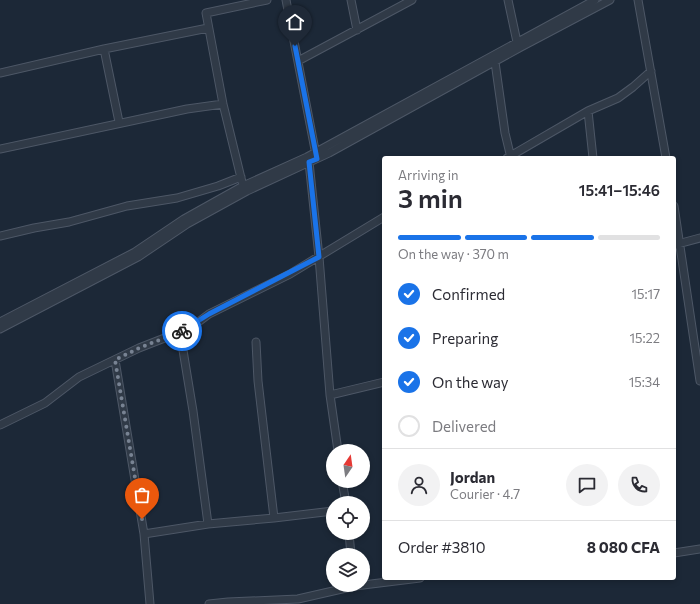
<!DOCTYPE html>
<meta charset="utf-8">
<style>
body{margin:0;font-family:Commissioner,sans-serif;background:#f2f2f3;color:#2b2b33;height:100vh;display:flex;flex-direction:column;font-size:15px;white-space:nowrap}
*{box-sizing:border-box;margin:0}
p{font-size:13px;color:#7c7c81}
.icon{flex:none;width:22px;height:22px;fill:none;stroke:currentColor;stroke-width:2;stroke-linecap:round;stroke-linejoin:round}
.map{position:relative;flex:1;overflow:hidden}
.details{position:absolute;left:382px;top:156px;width:294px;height:424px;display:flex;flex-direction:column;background:#fff;border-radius:4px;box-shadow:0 2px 6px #0003}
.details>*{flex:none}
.needle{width:26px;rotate:13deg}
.fabs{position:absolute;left:326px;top:444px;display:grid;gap:8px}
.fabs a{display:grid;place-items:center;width:44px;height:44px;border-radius:50%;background:#fff;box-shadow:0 2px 6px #0003;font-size:20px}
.pin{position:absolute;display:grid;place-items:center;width:34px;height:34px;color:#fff;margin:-41px -17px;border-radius:50% 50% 50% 0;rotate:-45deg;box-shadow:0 0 4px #0007}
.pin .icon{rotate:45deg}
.courier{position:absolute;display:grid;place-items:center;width:40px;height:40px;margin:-20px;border:3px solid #1a73e8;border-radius:50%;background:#fff;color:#222;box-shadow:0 1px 5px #0007}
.overview em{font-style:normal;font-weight:600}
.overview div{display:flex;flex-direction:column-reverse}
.overview{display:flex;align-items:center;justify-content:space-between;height:68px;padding:0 16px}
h1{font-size:26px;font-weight:600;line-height:30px}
.bar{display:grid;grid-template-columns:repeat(4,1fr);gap:6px 4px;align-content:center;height:48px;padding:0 16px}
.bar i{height:5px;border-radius:3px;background:#e1e1e2}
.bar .on{background:#1a73e8}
.bar p{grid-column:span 4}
.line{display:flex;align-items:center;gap:10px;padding:0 16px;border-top:1px solid #e1e1e2}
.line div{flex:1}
.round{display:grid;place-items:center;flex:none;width:42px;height:42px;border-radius:21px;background:#f2f2f3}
ol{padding:0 16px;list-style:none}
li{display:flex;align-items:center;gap:12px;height:44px}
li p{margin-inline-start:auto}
li .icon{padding:4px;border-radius:50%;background:#1a73e8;color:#fff;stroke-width:4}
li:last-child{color:#7c7c81}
li i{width:22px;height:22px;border:2px solid #e1e1e2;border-radius:50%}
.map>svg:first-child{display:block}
</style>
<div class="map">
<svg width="700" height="604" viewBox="0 0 700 604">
<rect width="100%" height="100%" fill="#1c2837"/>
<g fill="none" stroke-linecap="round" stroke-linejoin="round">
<defs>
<path id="minor" d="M286,0l30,155
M351,0l6,30
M508,0l9,42
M638,0l28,158
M104,49l15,73
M298,61l114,-61
M495,62l10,71 6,25
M0,73l104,-24 104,-21
M588,111l30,-13 15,-11 18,-16
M0,149l187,-40 36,-5
M507,158l81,-47 5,47
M309,162l10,95 11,138 8,56
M242,182l-19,-78 -17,-91 61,-13
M674,206l26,175
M0,236l34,-8 35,-6 58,-16 50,-8 41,-12 23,-9
M674,245l26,-7
M0,322l135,-70 49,-33 59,-33 64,-29 288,-157
M0,329l138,-72 49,-33 60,-33 82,-38 192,-106 89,-47
M180,332l13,79 15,113
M256,342l2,39 16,137
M115,360l29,174 6,70
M330,395l54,-13
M0,425l45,-22 34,-26 60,-29 41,-16 13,-6 16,-12 81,-40 94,-57
M342,481l4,22
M349,533l2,22
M144,534l64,-10 66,-6 59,-7
M674,553l26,-4
M209,604l19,-2 70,-3 57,-13 65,-8"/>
</defs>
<use href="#minor" stroke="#4d5766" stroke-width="9"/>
<use href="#minor" stroke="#303a47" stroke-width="7"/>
</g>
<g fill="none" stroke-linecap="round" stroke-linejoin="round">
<path stroke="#788393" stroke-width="4" stroke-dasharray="0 7.2" d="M142,519l-27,-159 24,-12 43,-17"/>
<path stroke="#1a73e8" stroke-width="5" d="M182,331l27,-17 110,-57 -10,-95 8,-3 -22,-113"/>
</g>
</svg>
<div class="fabs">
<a><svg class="needle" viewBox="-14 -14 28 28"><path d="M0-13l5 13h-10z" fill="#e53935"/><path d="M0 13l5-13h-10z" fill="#7c7c81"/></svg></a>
<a><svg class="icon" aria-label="locate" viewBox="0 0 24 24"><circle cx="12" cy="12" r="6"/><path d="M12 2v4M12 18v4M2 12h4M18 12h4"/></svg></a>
<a><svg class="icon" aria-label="layers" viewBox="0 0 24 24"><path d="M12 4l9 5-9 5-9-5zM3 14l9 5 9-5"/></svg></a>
</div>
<div class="pin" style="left:142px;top:519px;background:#ea580c"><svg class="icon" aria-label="bag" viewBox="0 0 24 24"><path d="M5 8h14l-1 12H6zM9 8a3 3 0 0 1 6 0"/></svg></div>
<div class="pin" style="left:295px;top:46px;background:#1f2937"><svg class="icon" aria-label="home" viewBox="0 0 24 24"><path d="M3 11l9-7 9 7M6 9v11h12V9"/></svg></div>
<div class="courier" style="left:182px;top:331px"><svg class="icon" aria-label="bike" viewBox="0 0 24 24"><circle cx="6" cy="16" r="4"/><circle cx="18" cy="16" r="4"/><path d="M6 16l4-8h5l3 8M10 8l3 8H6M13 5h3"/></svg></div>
<section class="details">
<div class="overview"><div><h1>3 min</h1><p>Arriving in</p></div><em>15:41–15:46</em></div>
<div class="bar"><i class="on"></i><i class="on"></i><i class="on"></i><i></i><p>On the way · 370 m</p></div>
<ol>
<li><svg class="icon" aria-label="check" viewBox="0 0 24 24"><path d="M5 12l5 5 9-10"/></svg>Confirmed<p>15:17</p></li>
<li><svg class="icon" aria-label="check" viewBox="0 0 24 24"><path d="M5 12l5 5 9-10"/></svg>Preparing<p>15:22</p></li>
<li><svg class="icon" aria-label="check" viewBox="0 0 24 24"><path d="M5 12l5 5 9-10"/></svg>On the way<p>15:34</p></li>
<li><i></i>Delivered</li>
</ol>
<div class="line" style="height:72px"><a class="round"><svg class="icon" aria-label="person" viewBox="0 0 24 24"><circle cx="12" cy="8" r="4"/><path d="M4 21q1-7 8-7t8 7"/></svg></a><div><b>Jordan</b><p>Courier · 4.7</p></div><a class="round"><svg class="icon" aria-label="chat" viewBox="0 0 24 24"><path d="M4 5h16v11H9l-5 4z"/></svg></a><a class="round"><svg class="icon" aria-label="phone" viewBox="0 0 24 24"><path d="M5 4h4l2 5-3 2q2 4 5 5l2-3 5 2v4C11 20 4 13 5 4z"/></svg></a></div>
<div class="line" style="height:52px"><div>Order #3810</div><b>8 080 CFA</b></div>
</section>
</div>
